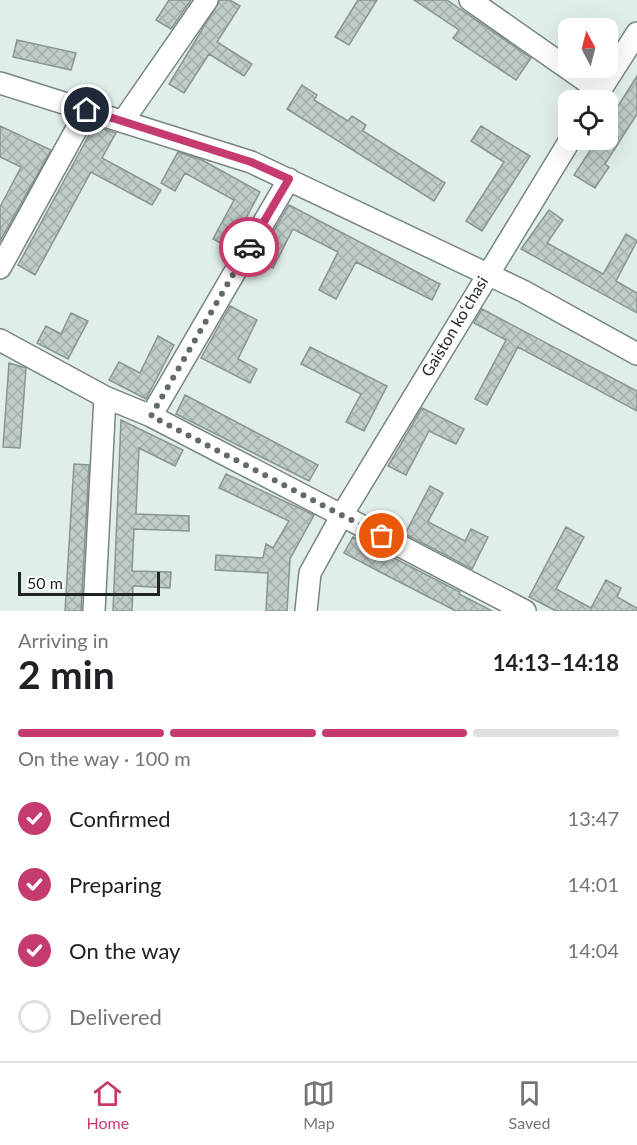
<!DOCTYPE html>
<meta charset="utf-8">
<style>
body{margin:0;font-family:Lato,sans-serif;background:#f6f6f6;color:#202124;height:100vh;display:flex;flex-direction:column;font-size:22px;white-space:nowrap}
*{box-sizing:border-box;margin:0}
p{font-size:20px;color:#757577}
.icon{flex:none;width:33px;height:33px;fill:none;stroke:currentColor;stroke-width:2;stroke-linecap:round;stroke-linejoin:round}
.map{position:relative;height:611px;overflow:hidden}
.details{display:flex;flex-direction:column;background:#fff;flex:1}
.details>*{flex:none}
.needle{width:39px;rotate:353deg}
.buttons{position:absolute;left:558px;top:18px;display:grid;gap:12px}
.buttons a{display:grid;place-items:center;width:60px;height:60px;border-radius:12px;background:#fff;box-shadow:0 6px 24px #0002;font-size:30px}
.scale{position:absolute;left:18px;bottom:15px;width:142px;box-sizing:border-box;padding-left:6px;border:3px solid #1f2423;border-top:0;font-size:16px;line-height:21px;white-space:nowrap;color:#1f2423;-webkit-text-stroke:4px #fff;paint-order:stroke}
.pin{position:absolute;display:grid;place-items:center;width:51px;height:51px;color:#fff;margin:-26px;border:3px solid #fff;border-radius:50%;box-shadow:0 2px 6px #0007}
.courier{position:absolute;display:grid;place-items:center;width:60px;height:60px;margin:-30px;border:4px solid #c63b6f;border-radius:50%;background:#fff;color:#222;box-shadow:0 2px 8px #0007}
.summary em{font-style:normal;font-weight:700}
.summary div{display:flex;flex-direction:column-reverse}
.summary{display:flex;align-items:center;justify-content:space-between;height:102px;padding:0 18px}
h1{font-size:39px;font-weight:700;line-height:45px}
.bar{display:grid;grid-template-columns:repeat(4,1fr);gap:9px 6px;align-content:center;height:72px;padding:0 18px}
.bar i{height:8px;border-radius:4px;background:#e0e0e0}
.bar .on{background:#c63b6f}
.bar p{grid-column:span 4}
ol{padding:0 18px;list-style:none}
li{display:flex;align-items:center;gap:18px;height:66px}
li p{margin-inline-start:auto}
li .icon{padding:6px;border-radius:50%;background:#c63b6f;color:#fff;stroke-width:4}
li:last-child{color:#757577}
li i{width:33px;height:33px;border:3px solid #e0e0e0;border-radius:50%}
.tabs{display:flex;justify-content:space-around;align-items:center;height:84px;border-top:2px solid #e0e0e0;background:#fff;font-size:16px;color:#757577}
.tabs a{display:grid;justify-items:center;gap:3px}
.tabs .on{color:#c63b6f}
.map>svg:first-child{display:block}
</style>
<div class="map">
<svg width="637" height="611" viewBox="0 0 637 611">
<defs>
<pattern id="building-cross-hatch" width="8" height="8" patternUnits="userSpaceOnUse" patternTransform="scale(1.5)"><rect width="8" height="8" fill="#bfccc9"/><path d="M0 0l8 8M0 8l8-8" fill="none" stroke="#a4afac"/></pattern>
</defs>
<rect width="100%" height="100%" fill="#e0eeeb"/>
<path fill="url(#building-cross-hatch)" stroke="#889592" stroke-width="1.5" d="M169,0h22l-20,29 -15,-9z
M220,0h10l10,6 -23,36 35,22 -8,12 -35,-22 -25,39 -15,-9z
M358,0h19l-28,45 -14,-8z
M414,0h33l84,58 -15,22 -63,-42 6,-8z
M17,40l59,13 -5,17 -58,-13z
M637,76v38l-32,50 4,3 -14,21 -21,-13 23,-35h11v-18z
M302,85l15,10 -3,5 34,21 4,-5 14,9 -3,6 82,52 -11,18 -147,-92z
M0,126l51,24 -51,91v-34l21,-40 -21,-10z
M94,126l22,7 -14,25 59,32 -9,15 -61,-33 -56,103 -17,-10z
M481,126l49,30 -48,75 -16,-10 38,-59 -33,-21z
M178,152l24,8 58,32 -30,56 -17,-9 21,-39 -49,-27 -10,18 -14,-8z
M289,205l151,79 -8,16 -76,-38 -20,37 -17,-9 19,-38 -45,-23 -20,39 -16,-9z
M549,210l14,10 -16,23 56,31 23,-40 11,7 -21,40 21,12v20l-116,-64z
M230,306l27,14 -19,39 19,10 -7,14 -49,-25z
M482,309l155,82v20l-119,-64 -31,58 -12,-6 31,-59 -32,-17z
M71,313l17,8 -20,38 -31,-16 9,-17 15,8z
M158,336l16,9 -28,54 -37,-19 10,-18 21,11z
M310,347l77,39 -23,45 -18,-9 15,-28 -60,-30z
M9,363l17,5 -6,80 -17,-1z
M185,395l133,70 -9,16 -133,-67z
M422,408l42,21 -8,15 -27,-13 -23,44 -18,-9z
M121,420l62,30 -8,16 -36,-18 -3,66 53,2v15l-55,-2 -2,42 39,1 -1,16 -37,-2 -1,25h-19z
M74,464l15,1 -8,146h-16z
M226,474l88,41 -24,44 -3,52h-21l2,-38 -53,-3 1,-15 47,3 3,-14 7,4 16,-27 -70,-33z
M430,486l13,7 -15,29 37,19 6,-12 17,8 -16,32 -67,-35z
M566,527l18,10 -28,52 35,19 15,-28 15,8 -4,9 20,11v3h-81l-27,-14z
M353,537l107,55 -1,2 33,17h-36l-74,-38 -38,-20z"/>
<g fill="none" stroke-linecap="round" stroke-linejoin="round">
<defs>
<path id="street" d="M470,0l130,91
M0,83l251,79 272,129 114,63
M594,100l43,-67
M123,121l84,-121
M0,268l87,-158
M0,340l105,57 46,19 374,195
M151,416l138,-237
M94,611l11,-214
M306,611l4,-38 32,-58 228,-375"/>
</defs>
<use href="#street" stroke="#798583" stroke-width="24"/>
<use href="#street" stroke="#fff" stroke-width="21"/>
</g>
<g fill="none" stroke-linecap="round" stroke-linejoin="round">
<path stroke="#636b69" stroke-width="6" stroke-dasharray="0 10.8" d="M249,247l-98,169 231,120"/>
<path stroke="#c63b6f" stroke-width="8" d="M87,110l164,52 38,17 -40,68"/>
</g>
<g text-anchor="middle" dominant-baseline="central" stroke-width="4.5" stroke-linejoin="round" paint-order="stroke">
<g font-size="16" fill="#1f2423" stroke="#fff">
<text transform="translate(454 326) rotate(-59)">Gaiston koʻchasi</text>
</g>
</g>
</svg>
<div class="buttons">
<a><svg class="needle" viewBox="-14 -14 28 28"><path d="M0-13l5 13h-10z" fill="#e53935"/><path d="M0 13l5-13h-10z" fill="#757577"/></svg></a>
<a><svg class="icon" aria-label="locate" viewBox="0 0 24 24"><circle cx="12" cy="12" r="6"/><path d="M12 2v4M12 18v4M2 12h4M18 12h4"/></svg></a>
</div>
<div class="scale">50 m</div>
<div class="pin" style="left:382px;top:536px;background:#ea580c"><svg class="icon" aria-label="bag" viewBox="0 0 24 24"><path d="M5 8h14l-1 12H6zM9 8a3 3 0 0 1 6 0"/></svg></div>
<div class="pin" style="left:87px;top:110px;background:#1f2937"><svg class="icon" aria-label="home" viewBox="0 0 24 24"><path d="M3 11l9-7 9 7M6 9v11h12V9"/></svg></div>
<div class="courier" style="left:249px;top:247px"><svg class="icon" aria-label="car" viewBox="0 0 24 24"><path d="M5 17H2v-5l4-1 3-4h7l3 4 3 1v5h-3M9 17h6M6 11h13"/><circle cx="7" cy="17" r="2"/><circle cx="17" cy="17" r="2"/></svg></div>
</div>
<section class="details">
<div class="summary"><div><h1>2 min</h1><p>Arriving in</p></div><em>14:13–14:18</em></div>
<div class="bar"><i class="on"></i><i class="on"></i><i class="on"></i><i></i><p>On the way · 100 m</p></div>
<ol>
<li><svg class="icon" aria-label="check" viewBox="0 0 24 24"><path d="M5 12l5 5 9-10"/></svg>Confirmed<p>13:47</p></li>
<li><svg class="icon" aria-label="check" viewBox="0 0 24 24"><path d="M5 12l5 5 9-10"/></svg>Preparing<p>14:01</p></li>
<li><svg class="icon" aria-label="check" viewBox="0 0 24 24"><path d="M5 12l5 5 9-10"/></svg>On the way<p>14:04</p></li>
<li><i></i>Delivered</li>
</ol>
</section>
<nav class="tabs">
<a class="on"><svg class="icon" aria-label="home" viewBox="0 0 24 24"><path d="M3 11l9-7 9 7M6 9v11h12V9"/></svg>Home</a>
<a><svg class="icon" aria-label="map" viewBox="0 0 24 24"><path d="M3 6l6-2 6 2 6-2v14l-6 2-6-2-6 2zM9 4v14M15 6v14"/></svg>Map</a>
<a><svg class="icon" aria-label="saved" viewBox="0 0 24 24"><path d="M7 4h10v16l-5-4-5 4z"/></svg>Saved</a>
</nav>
